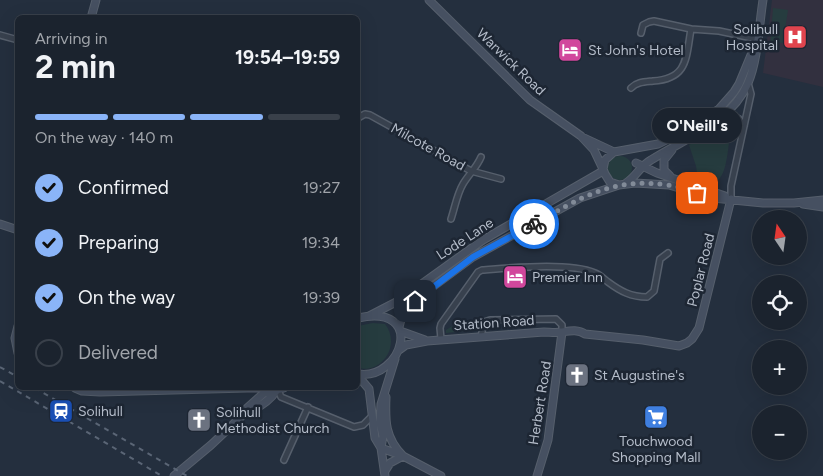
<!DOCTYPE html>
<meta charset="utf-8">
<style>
body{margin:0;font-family:Figtree,sans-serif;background:#242b36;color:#f1f3f6;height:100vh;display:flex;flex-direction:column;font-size:19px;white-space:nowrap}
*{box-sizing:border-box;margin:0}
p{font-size:16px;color:#a0a4aa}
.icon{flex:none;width:28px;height:28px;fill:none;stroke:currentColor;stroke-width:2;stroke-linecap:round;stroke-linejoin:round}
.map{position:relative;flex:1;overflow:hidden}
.panel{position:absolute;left:15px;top:15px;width:345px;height:375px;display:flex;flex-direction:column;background:#1b232e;border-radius:8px;box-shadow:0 5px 20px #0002,0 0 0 1px #39404a}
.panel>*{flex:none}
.needle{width:32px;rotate:347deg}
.fabs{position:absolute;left:752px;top:210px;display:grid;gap:10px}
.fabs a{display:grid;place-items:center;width:55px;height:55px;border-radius:50%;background:#1b232e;box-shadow:0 5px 20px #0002,0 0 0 1px #39404a;font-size:25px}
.pin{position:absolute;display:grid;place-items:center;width:42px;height:42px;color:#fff;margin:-21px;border-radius:10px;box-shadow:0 2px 8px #0006}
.courier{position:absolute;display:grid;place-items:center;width:50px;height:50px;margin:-25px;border:4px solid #1a73e8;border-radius:50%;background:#fff;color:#222;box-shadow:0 1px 6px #0007}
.bubble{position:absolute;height:35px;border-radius:18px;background:#1b232e;box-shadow:0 5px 20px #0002,0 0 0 1px #39404a;font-size:16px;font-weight:700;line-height:35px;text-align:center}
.summary em{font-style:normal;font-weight:700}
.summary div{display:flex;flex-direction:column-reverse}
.summary{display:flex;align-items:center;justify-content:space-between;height:85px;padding:0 20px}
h1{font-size:32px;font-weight:700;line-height:38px}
.bar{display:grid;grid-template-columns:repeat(4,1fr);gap:8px 5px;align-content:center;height:60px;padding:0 20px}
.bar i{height:6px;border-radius:4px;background:#39404a}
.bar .current{background:#8ab4f8}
.bar p{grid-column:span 4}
ol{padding:0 20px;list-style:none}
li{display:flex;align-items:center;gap:15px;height:55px}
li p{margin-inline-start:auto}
li .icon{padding:5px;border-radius:50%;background:#8ab4f8;color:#111;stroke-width:4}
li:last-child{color:#a0a4aa}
li i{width:28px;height:28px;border:2px solid #39404a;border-radius:50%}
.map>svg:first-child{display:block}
</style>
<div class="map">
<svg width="823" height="476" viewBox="0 0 823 476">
<rect width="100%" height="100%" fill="#242f3e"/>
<path fill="#32303f" d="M772,0h51v87l-60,-14z"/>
<path fill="#263c3f" d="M773,8l15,2 -5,33 -8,-1 -5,4z
M730,117l8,6 -1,12h-7c-2,12 -3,45 -16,47 -6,1 -11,-1 -16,-2l-2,-14 -7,-21 36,-27z
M608 168a12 12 0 1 1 24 0a12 12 0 1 1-24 0Z
M462,320h17l1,2 -5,8 -29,3v-3z
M373,323l12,1c16,20 -2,50 -27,44v-42z"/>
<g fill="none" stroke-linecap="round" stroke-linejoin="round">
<defs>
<path id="street" d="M641,33l2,-8 6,-3 5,-1 37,8
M0,35l18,5
M631,88c6,-6 13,-6 22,-7 35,-2 33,-23 38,-52l28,2 38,8
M726,113l13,6 5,7
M358,118l7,-4 5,1 101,56 30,8
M731,199v-13l20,-92 -3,-11
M451,219c4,-12 6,-25 12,-35 6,-10 14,-17 18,-27
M481,337l3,-15 6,-2 66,-1 6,6v7
M441,339l-1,-11 1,-4 37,-52 4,-2c29,-2 87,-8 113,3 5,2 9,6 13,9 12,9 23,15 39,15l7,-6 6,-32 8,-6
M278,390l3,7 73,30 9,-2 8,-8
M284,460l24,-53"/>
<path id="secondary" d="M429,0l101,100 51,36 13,14 9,19
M91,18l5,-18
M756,43l-17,41 -5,8 -15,17 -25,17 -36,18 -44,8 -9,8 -2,9 2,5 5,8 9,3 16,-2 34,2 44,13 50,5h31l29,-3
M584,138l30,14
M636,163l21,10 68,23
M670,176l-6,-6v-10l8,-10
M626,183c10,-6 14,-17 25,-23 33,-21 81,-38 97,-77 10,-23 11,-58 15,-83
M803,204l20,3
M0,224l18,6
M369,316l29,-15 85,-61 120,-69
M358,318c69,-15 44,63 0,56
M18,326l-3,12 3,15
M399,327l4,-15 20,-18 50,-37 107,-59 39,-13
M400,331l25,9
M399,350l7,-5 21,-4 117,-9c5,0 12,1 17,0 8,-1 17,-3 24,2l58,6 36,6 8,-3 5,-4 7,-11 32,-129
M358,376l11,13 6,49 6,10 4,28
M75,388l7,3 18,1 147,-4h18l11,3
M386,397c-1,24 -1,41 17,59
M244,414c12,-5 25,-12 32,-23
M381,448l2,-12 -3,-13 1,-19 14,-45
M381,448l22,8 38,20
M385,471l5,-8 13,-7
M174,476l37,-31 33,-31 3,-6 17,-15 20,-5
M537,476l11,-36 14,-108"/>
</defs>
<use href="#street" stroke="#565f6c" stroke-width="8"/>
<use href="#secondary" stroke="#565f6c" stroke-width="9"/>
<use href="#street" stroke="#38414e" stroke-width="5"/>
<use href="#secondary" stroke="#465061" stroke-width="7"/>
<path stroke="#5a6575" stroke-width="2" stroke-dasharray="5 5" stroke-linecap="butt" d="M0,367l18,10
M0,381l162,95
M35,388l152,88"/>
</g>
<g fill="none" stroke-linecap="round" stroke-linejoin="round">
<path stroke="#828b98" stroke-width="5" stroke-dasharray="0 9" d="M534,224c47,-26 77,-47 134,-39 9,1 20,5 29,8"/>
<path stroke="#1a73e8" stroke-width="6" d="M415,301l58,-44 61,-33"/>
</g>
<defs>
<symbol id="hospital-square" viewBox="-11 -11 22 22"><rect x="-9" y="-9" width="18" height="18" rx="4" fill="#e0444e" stroke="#1d2633"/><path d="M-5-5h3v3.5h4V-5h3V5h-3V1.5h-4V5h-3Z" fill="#fff"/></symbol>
<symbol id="hotel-square" viewBox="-11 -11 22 22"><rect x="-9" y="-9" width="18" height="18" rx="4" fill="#d1479c" stroke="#1d2633"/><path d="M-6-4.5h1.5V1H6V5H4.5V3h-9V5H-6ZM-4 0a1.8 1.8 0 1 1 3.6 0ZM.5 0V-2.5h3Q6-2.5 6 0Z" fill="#fff"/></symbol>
<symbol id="church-square" viewBox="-11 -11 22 22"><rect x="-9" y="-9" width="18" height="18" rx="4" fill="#6b7280" stroke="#1d2633"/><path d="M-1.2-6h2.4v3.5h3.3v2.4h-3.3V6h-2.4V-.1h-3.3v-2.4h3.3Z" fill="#fff"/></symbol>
<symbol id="station-square" viewBox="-11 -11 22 22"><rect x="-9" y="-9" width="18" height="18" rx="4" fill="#1a4fb4" stroke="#1d2633"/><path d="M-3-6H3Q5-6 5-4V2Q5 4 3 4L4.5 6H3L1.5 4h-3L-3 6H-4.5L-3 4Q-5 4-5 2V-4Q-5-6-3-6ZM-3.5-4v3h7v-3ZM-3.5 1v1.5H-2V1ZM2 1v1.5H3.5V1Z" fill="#fff"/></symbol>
<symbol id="supermarket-square" viewBox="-11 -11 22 22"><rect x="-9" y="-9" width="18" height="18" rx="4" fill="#3f7fe0" stroke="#1d2633"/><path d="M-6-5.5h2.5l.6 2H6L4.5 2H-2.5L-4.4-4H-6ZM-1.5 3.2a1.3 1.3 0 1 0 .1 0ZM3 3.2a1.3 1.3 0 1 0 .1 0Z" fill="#fff"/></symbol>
</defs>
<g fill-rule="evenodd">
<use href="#hospital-square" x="781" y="23" width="28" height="28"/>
<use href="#hotel-square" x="556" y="36" width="28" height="28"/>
<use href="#hotel-square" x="501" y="263" width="28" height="28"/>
<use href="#church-square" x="563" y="361" width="28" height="28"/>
<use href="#station-square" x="47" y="397" width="28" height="28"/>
<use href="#supermarket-square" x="642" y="403" width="28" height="28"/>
<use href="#church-square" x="185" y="406" width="28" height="28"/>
</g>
<g text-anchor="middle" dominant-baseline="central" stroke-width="5" stroke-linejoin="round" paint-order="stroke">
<g font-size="14" fill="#b4bcc9" stroke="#1d2633" text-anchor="start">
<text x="778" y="29" text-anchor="end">Solihull<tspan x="778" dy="16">Hospital</tspan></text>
<text x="588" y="50">St John's Hotel</text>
<text x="532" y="277">Premier Inn</text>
<text x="594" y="375">St Augustine's</text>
<text x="78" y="411">Solihull</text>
<text x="216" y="412">Solihull<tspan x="216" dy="16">Methodist Church</tspan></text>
<text x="656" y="441" text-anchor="middle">Touchwood<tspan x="656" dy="16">Shopping Mall</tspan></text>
</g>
<g font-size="14" fill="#b4bcc9" stroke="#1d2633">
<text transform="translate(511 62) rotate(44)">Warwick Road</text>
<text transform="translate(428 147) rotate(29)">Milcote Road</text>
<text transform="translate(465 239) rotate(-33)">Lode Lane</text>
<text transform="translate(701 270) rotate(-76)">Poplar Road</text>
<text transform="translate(494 323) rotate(-4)">Station Road</text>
<text transform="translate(540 403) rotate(-81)">Herbert Road</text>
</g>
</g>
</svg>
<div class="fabs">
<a><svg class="needle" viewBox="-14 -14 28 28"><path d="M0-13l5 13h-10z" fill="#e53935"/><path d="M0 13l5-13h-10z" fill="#a0a4aa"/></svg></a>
<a><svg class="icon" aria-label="locate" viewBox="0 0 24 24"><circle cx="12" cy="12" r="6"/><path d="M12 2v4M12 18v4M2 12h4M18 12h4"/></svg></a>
<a>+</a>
<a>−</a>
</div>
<div class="pin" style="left:697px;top:193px;background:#ea580c"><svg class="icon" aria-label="bag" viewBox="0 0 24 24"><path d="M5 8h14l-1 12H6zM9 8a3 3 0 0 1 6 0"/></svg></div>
<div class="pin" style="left:415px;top:301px;background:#1f2937"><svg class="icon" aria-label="home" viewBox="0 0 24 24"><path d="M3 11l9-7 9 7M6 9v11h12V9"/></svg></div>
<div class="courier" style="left:534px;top:224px"><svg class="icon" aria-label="bike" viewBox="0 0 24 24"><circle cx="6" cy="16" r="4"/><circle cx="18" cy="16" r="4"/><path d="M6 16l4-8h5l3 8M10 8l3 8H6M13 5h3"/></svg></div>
<div class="bubble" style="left:652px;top:108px;width:90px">O'Neill's</div>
<section class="panel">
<div class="summary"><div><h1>2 min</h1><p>Arriving in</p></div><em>19:54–19:59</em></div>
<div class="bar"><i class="current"></i><i class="current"></i><i class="current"></i><i></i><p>On the way · 140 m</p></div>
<ol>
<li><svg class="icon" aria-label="check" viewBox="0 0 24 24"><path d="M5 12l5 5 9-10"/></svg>Confirmed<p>19:27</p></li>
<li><svg class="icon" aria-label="check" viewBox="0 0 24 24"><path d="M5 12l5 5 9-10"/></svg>Preparing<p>19:34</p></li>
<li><svg class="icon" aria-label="check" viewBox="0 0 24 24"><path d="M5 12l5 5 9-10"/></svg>On the way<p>19:39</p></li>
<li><i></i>Delivered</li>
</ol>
</section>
</div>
